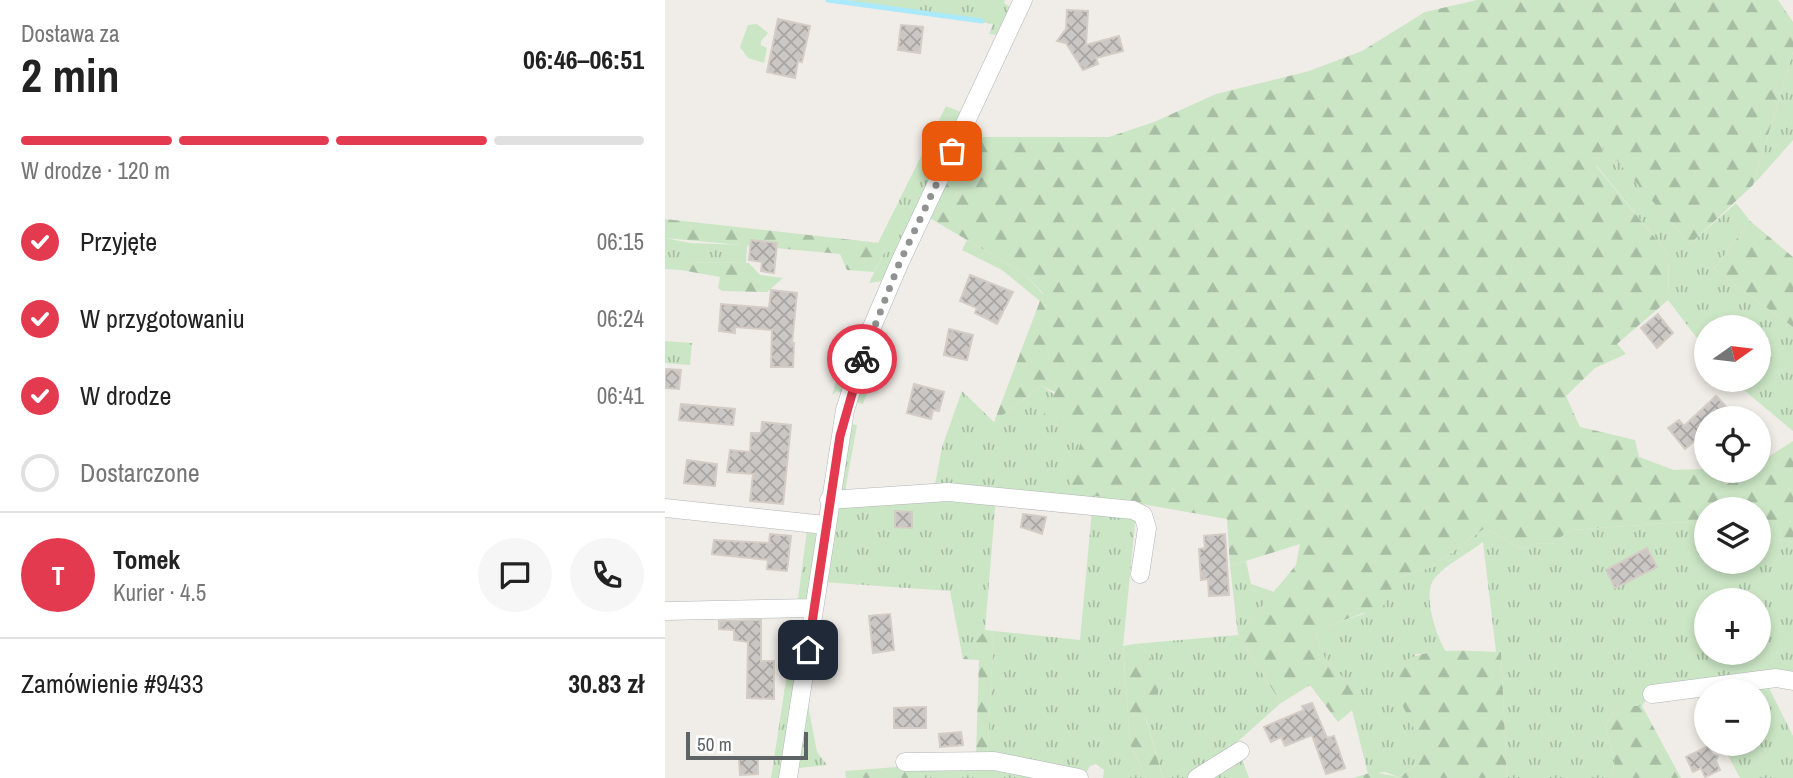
<!DOCTYPE html>
<html lang="pl">
<meta charset="utf-8">
<style>
body{margin:0;font-family:"Archivo Narrow",sans-serif;background:#f6f6f6;color:#222;height:100vh;display:flex;flex-direction:column;font-size:26px;white-space:nowrap}
*{box-sizing:border-box;margin:0}
p{font-size:23px;color:#767676}
.icon{flex:none;width:38px;height:38px;fill:none;stroke:currentColor;stroke-width:2;stroke-linecap:round;stroke-linejoin:round}
.map{position:relative;flex:1;overflow:hidden}
.details{display:flex;flex-direction:column;background:#fff;width:665px}
.details>*{flex:none}
.needle{width:46px;rotate:76deg}
.controls{position:absolute;left:1029px;top:315px;display:grid;gap:14px}
.controls a{display:grid;place-items:center;width:77px;height:77px;border-radius:50%;background:#fff;box-shadow:0 4px 10px #0003;font-size:35px}
.scale{position:absolute;left:21px;bottom:18px;width:122px;box-sizing:border-box;padding-left:7px;border:4px solid #5e6366;border-top:0;font-size:19px;line-height:24px;white-space:nowrap;color:#5e6366;-webkit-text-stroke:5px #fff;paint-order:stroke}
.pin{position:absolute;display:grid;place-items:center;width:60px;height:60px;color:#fff;margin:-30px;border-radius:14px;box-shadow:0 4px 10px #0006}
.courier{position:absolute;display:grid;place-items:center;width:70px;height:70px;margin:-35px;border:5px solid #e33a50;border-radius:50%;background:#fff;color:#222;box-shadow:0 2px 9px #0007}
.headline em{font-style:normal;font-weight:700}
.headline div{display:flex;flex-direction:column-reverse}
.headline{display:flex;align-items:center;justify-content:space-between;height:119px;padding:0 21px}
h1{font-size:46px;font-weight:700;line-height:52px}
.bar{display:grid;grid-template-columns:repeat(4,1fr);gap:10px 7px;align-content:center;height:84px;padding:0 21px}
.bar i{height:9px;border-radius:5px;background:#e0e0e0}
.bar .on{background:#e33a50}
.bar p{grid-column:span 4}
.line{display:flex;align-items:center;gap:18px;padding:0 21px;border-top:2px solid #e0e0e0}
.line div{flex:1}
.round{display:grid;place-items:center;flex:none;width:74px;height:74px;border-radius:37px;background:#f6f6f6}
ol{padding:0 21px;list-style:none}
li{display:flex;align-items:center;gap:21px;height:77px}
li p{margin-inline-start:auto}
li .icon{padding:7px;border-radius:50%;background:#e33a50;color:#fff;stroke-width:4}
li:last-child{color:#767676}
li i{width:38px;height:38px;border:4px solid #e0e0e0;border-radius:50%}
main{display:flex;flex:1;min-height:0}
.map>svg:first-child{display:block}
</style>
<main>
<section class="details">
<div class="headline"><div><h1>2 min</h1><p>Dostawa za</p></div><em>06:46–06:51</em></div>
<div class="bar"><i class="on"></i><i class="on"></i><i class="on"></i><i></i><p>W drodze · 120 m</p></div>
<ol>
<li><svg class="icon" aria-label="check" viewBox="0 0 24 24"><path d="M5 12l5 5 9-10"/></svg>Przyjęte<p>06:15</p></li>
<li><svg class="icon" aria-label="check" viewBox="0 0 24 24"><path d="M5 12l5 5 9-10"/></svg>W przygotowaniu<p>06:24</p></li>
<li><svg class="icon" aria-label="check" viewBox="0 0 24 24"><path d="M5 12l5 5 9-10"/></svg>W drodze<p>06:41</p></li>
<li><i></i>Dostarczone</li>
</ol>
<div class="line" style="height:126px"><b class="round" style="background:#e33a50;color:#fff">T</b><div><b>Tomek</b><p>Kurier · 4.5</p></div><a class="round"><svg class="icon" aria-label="chat" viewBox="0 0 24 24"><path d="M4 5h16v11H9l-5 4z"/></svg></a><a class="round"><svg class="icon" aria-label="phone" viewBox="0 0 24 24"><path d="M5 4h4l2 5-3 2q2 4 5 5l2-3 5 2v4C11 20 4 13 5 4z"/></svg></a></div>
<div class="line" style="height:91px"><div>Zamówienie #9433</div><b>30.83 zł</b></div>
</section>
<div class="map">
<svg width="1128" height="778" viewBox="0 0 1128 778">
<defs>
<pattern id="grass-tufts" width="24" height="20" patternUnits="userSpaceOnUse" patternTransform="scale(1.75)"><rect width="24" height="20" fill="#cbe6c5"/><path d="M3 7l-1-3M5 7V3M7 7l1-3M15 17l-1-3M17 17v-4M19 17l1-3" fill="none" stroke="#a8bea4"/></pattern>
<pattern id="forest-firs" width="22" height="20" patternUnits="userSpaceOnUse" patternTransform="scale(1.75)"><rect width="22" height="20" fill="#cbe6c5"/><path d="M5 1l3.5 6h-7zM16 11l3.5 6h-7z" fill="#a8bea4"/></pattern>
<pattern id="building-cross-hatch" width="8" height="8" patternUnits="userSpaceOnUse" patternTransform="scale(1.75)"><rect width="8" height="8" fill="#cbc7c4"/><path d="M0 0l8 8M0 8l8-8" fill="none" stroke="#a8a5a3"/></pattern>
</defs>
<rect width="100%" height="100%" fill="#f0ece7"/>
<path fill="url(#grass-tufts)" fill-rule="evenodd" d="M180,0h160l-1,3 7,5 -12,27 -10,-1 4,-10z
M1128,52v88l-40,45z
M281,106l17,7 -80,168 -14,2 19,-38 -10,-2z
M939,145l86,99 46,-41 14,18 -36,48 79,58v104l-61,-51h27v-53h-53v23l-38,-50 1,-45 -73,-90z
M0,238l25,5 57,2 -1,18 -61,-1 -4,8 -16,-1z
M187,326l10,5 -18,63 -7,-3 -5,4z
M215,331l8,2 -25,71 -7,-2z
M0,341l27,2 -2,22 -25,-2z
M376,386c38,18 72,83 96,118l-14,142 7,97 16,35h-43l1,-8 -8,-6 -6,2 -4,7h-7l-92,-16 7,-126 86,9 12,-130 -96,-12 -11,132 -22,29 -13,-68 -128,-9 18,-88 10,-70 7,1 -13,72 90,-7 8,-43 20,-56 32,31z
M1018,522l23,4v36h53v-26l34,6v135l-141,13 -10,16h-24l-13,19 10,37 -4,16h-104l-6,-125 -5,-1 -13,-110c-14,11 -38,23 -49,37 -12,16 3,60 13,74l-32,1 -3,70 7,13v26l-20,14 -14,-5 -17,2 -16,-64 13,-11 -39,-38 -10,-25 9,-9 38,-13 34,-36 35,-11 53,-39 37,21 14,-6 16,1 18,-14zM1041,600h53v53h-53z
M142,530l10,3 -11,72 -9,1z
M581,561l5,23 23,8 -36,43 43,68 -45,40 13,35h-86l-18,-63 11,-13 -11,-53 -11,-5 104,-9 -8,-69z
M124,661l9,8 -18,109h-9z
M1101,682l27,54v42h-53l-18,-34h37v-53h-53v23l-8,-16 1,-8z
M143,705l9,47 10,13 -28,3z
M304,762l69,16h-115v-13z"/>
<path fill="url(#forest-firs)" d="M812,0h301l15,22v30l-40,133 -63,59 -86,-98 -8,20 73,89 -1,45 -51,44 9,10 -31,14 -29,28 14,31 55,13 4,17 35,13 28,-1 25,15 21,-13h11v-8l34,-22v101l-34,-6v-27h-53v17l-23,-4 -113,8 -18,14 -16,-1 -14,6 -37,-21 -53,39 -35,11 -13,27 -58,22 -10,9 10,25 40,38 -28,23 -28,-37 -29,18 -43,-68 58,-70 4,-21 -70,22 -3,-47 -159,-28 16,-62 -42,-11 13,-26 -14,-6 -47,36 49,-129 -20,-20 -95,-56 38,-80h143l45,-15 62,-28 93,-23 53,-20 63,-39z
M0,219l224,25 -15,28 -27,-2 -7,-16 -175,-16z
M1085,221l43,36v70l-79,-58z
M19,262l65,1 11,12 23,3 -16,14 -45,-1 -4,-3 2,-11 -39,-7z
M320,630l9,1 -7,126 -11,-1 3,-96 -16,-1z
M469,644l11,5 16,26 -5,27 -11,14 18,62h-17l-16,-35 -7,-97z
M836,652l6,126h-154l20,-6 26,5 20,-14c1,-34 -7,-36 -20,-65 -25,-59 69,-46 102,-46z
M953,706h24l39,72h-70l4,-16 -10,-37z
M258,765v13h-77l-1,-7z"/>
<path fill="#cbe6c5" d="M92,24l11,9 -7,8v4l6,3 -3,15 -16,-5 -8,-11 8,-22z
M302,240l56,33 20,21 -3,7 -38,-31 -40,-20z"/>
<g fill="none" stroke-linecap="round" stroke-linejoin="round">
<path stroke="#abe9fc" stroke-width="5" d="M163,0l154,21"/>
</g>
<path fill="url(#building-cross-hatch)" stroke="#d4ccc5" stroke-width="2" d="M402,10l21,1 -2,34 33,-9 4,15 -27,7 2,6 -15,6 -17,-27 -9,-2 9,-12z
M113,19l32,7 -8,36 -4,-1 -3,17 -28,-6z
M236,25l22,2 -3,26 -22,-3z
M86,240l26,3 -3,30 -13,-2 1,-9 -13,-2z
M305,275l43,17 -16,32 -22,-11 2,-5 -17,-7z
M106,290l26,3 -5,50h2l-1,24h-22l1,-37 -37,-3v6l-16,-2 2,-27 48,4z
M993,314l15,19 -16,15 -16,-20z
M284,329l24,6 -6,25 -23,-5z
M0,369l16,1 -2,19 -14,-1z
M249,384l30,8 -5,19 -6,-1 -2,9 -24,-6z
M1051,396l21,22h-31v13l-21,18 -17,-21 11,-8 5,6z
M16,404l54,5 -2,16 -54,-5z
M97,422l29,3 -8,79 -33,-3 3,-27 -26,-2 3,-22 20,2 1,-19h10z
M22,460l30,4 -2,22 -31,-3z
M230,511l17,1v16l-17,-1z
M358,514l23,3 -4,17 -21,-7z
M105,534l21,2 -4,35 -20,-2 1,-9 -56,-6 2,-14 55,3z
M560,534l4,61 -20,1 -1,-17 -7,1 -2,-31 6,-1 -1,-12z
M982,548l10,19 -42,21 -9,-18z
M225,614l4,36 -21,3 -4,-37z
M96,620v41h13v38l-27,-1 1,-56 -14,-2v-10l-15,-1v-8z
M647,703l15,35 7,-2 11,32 -19,6 -14,-39 -27,11 -4,-9 -10,5 -7,-15 40,-17 -2,-4z
M261,707v21h-32v-20z
M296,732l2,13 -23,2 -1,-13z
M1043,746l4,8 6,2 -2,5 4,9 -15,7 -4,-9 -8,4 -7,-15z
M93,758v16l-18,1 -1,-16z"/>
<g fill="none" stroke-linecap="round" stroke-linejoin="round">
<defs>
<path id="minor" d="M164,500l119,-8 185,18 10,5 4,13 -7,46
M0,508l160,17
M0,611l147,-3
M987,694l124,-16 17,3
M240,762l89,-1 85,17
M123,778l57,-368 27,-83 27,-63 124,-264
M532,778l43,-27"/>
</defs>
<use href="#minor" stroke="#b2b5b8" stroke-width="19"/>
<use href="#minor" stroke="#fff" stroke-width="18"/>
</g>
<g fill="none" stroke-linecap="round" stroke-linejoin="round">
<path stroke="#919393" stroke-width="7" stroke-dasharray="0 12.6" d="M197,359l37,-95 53,-113"/>
<path stroke="#e33a50" stroke-width="9" d="M143,650l32,-214 22,-77"/>
</g>
</svg>
<div class="controls">
<a><svg class="needle" viewBox="-14 -14 28 28"><path d="M0-13l5 13h-10z" fill="#e53935"/><path d="M0 13l5-13h-10z" fill="#767676"/></svg></a>
<a><svg class="icon" aria-label="locate" viewBox="0 0 24 24"><circle cx="12" cy="12" r="6"/><path d="M12 2v4M12 18v4M2 12h4M18 12h4"/></svg></a>
<a><svg class="icon" aria-label="layers" viewBox="0 0 24 24"><path d="M12 4l9 5-9 5-9-5zM3 14l9 5 9-5"/></svg></a>
<a>+</a>
<a>−</a>
</div>
<div class="scale">50 m</div>
<div class="pin" style="left:287px;top:151px;background:#ea580c"><svg class="icon" aria-label="bag" viewBox="0 0 24 24"><path d="M5 8h14l-1 12H6zM9 8a3 3 0 0 1 6 0"/></svg></div>
<div class="pin" style="left:143px;top:650px;background:#1f2937"><svg class="icon" aria-label="home" viewBox="0 0 24 24"><path d="M3 11l9-7 9 7M6 9v11h12V9"/></svg></div>
<div class="courier" style="left:197px;top:359px"><svg class="icon" aria-label="bike" viewBox="0 0 24 24"><circle cx="6" cy="16" r="4"/><circle cx="18" cy="16" r="4"/><path d="M6 16l4-8h5l3 8M10 8l3 8H6M13 5h3"/></svg></div>
</div>
</main>
